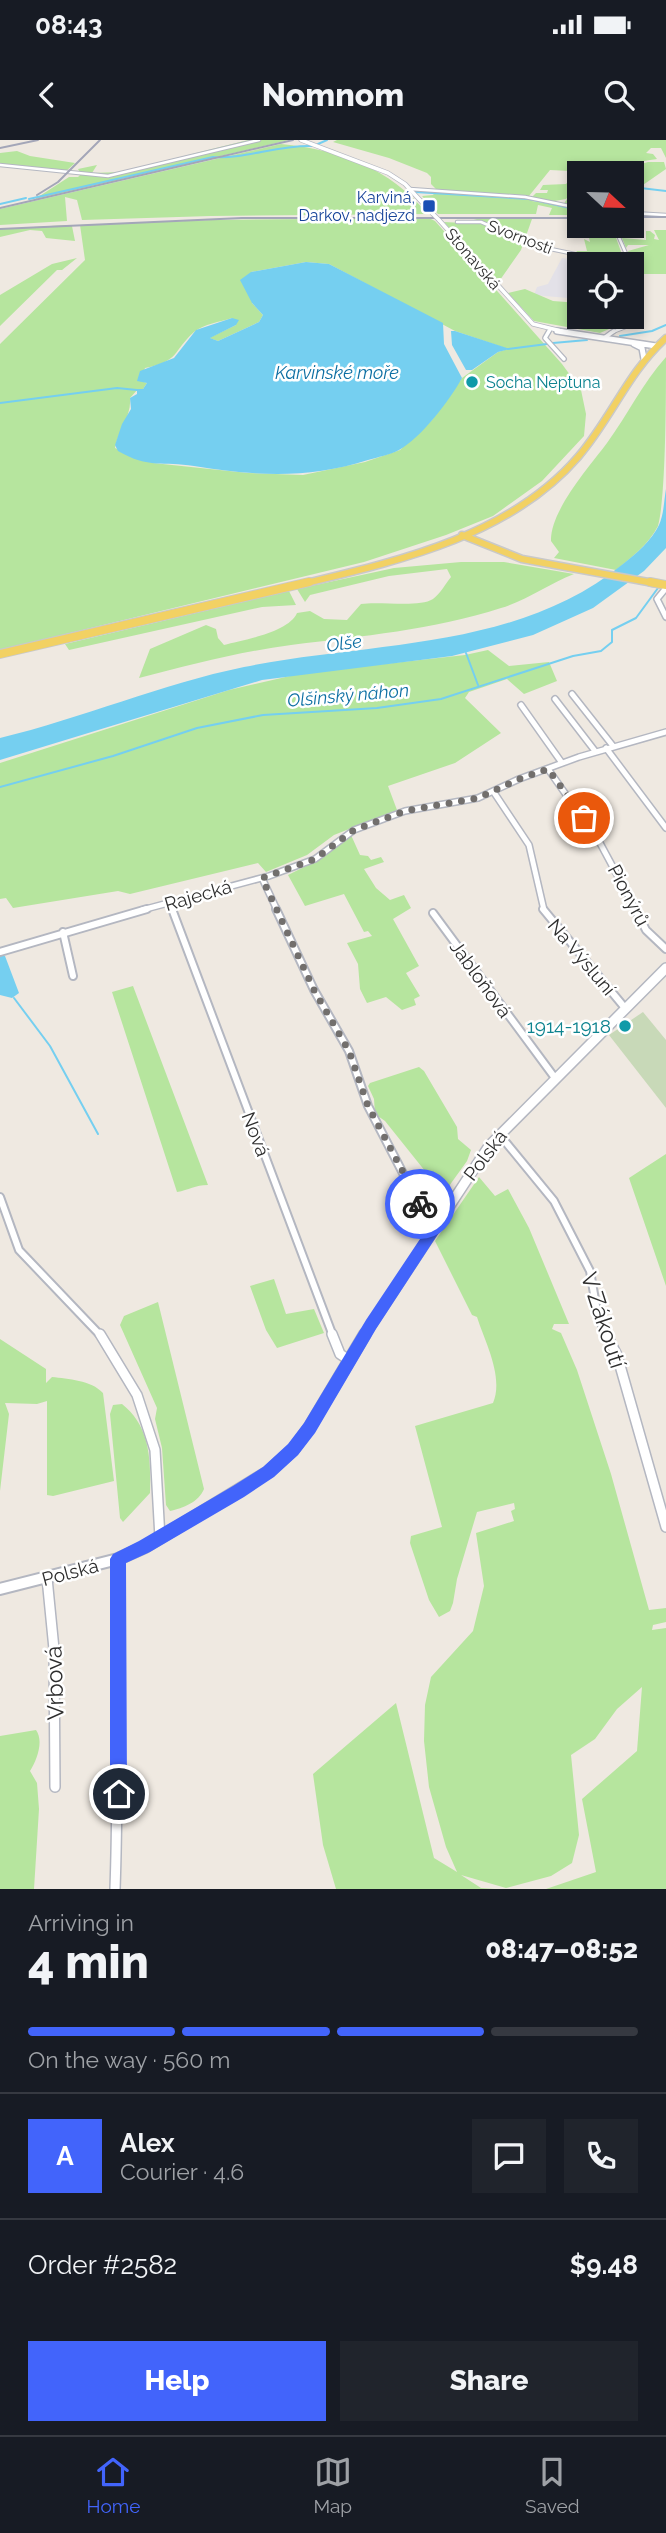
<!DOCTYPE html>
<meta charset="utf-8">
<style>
body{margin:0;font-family:Raleway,sans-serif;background:#20242c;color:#f1f3f6;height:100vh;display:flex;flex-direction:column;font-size:26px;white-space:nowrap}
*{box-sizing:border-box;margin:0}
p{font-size:23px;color:#9ea1a6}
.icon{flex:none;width:38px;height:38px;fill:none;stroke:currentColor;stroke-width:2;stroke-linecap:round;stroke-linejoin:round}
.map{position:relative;height:1749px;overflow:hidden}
.sheet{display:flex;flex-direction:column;background:#171b24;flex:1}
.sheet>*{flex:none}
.needle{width:46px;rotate:112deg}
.buttons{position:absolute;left:567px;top:21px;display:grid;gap:14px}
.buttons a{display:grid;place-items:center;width:77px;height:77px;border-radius:0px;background:#171b24;box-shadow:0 4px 10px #0003;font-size:35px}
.pin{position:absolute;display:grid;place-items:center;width:60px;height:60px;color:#fff;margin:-30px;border:4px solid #fff;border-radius:50%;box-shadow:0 2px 7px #0007}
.courier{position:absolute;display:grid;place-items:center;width:70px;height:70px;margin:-35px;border:5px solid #4264fb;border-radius:50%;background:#fff;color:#222;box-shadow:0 2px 9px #0007}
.headline em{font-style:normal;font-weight:800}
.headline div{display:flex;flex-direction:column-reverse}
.headline{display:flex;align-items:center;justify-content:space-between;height:119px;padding:0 28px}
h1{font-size:46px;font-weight:800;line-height:52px}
.bar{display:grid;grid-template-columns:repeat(4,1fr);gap:10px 7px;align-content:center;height:84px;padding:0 28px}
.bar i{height:9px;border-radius:5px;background:#363941}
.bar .selected{background:#4264fb}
.bar p{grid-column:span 4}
.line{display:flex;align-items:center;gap:18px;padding:0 28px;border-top:2px solid #363941}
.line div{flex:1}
.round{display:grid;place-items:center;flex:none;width:74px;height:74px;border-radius:0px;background:#20242c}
.action{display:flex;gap:14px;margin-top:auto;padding:14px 28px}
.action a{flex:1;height:80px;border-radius:0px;background:#4264fb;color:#fff;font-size:28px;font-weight:800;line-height:80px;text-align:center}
.action a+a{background:#20242c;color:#f1f3f6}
.status{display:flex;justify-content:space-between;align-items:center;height:49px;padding:0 35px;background:#171b24;direction:ltr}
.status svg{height:19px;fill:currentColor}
header{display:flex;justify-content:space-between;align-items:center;height:91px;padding:0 28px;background:#171b24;font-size:32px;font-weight:800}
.tabs{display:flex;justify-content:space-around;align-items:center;height:98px;border-top:2px solid #363941;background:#171b24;font-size:19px;color:#9ea1a6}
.tabs a{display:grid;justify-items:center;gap:4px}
.tabs .selected{color:#4264fb}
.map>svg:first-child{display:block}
</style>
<div class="status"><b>08:43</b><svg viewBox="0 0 49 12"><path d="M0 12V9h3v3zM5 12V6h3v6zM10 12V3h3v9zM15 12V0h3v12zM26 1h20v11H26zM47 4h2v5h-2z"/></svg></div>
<header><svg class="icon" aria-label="back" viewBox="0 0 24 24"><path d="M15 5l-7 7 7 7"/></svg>Nomnom<svg class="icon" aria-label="search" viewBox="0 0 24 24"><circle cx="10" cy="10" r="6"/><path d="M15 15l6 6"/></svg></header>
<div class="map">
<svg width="666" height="1749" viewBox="0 0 666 1749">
<rect width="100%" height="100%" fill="#efe9e1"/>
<path fill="#e3e1e8" d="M562,118l50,6h-33v35l-45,-4 3,-8 11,-3z"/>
<path fill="#b6e59e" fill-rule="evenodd" d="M248,0h41l-254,59 34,-22h9l3,-3 -3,-5 19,-4 -5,8 28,-1z
M337,0h329v18l-5,-10h-10l-5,5 7,1 4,5 -33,5 -13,9 -61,-3 -21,26 3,5 47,8v6h-30l3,-7 -14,-3 -2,9h-98l-16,-18 11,-1 4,-5 -6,-6v-7l-4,-4 -38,-15 -56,-16z
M281,4c60,6 108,24 147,70l-217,2 -129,4 -5,-20 -12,-3 2,24 -67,4v-16z
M17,11l13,5 45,7 -11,10 -64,-9v-11z
M648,22h16l2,7 -26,18h-8v-14h-11l10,-6z
M573,36l6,1v30l-3,-1 1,-4 -4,-1 -4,5 -6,-1 6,-9 -3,3 -17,3 -17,-5 4,-4h11l1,-3h-8l3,-5 23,-1z
M429,78l6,3 127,143 19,26 5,24 -2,22 -42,45 -49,35 -47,19 -82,27 -364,88v-306l85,-84 -5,-35 132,-5zM306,122l23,2 126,67 53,18 -10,3 -36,26 -30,42 -32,30 -35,12 -62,13 -55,-2 -95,-10 -38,-15c2,-15 17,-32 15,-50l8,-9h5l4,-6 -6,-2 4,-13c35,-7 27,-16 49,-36 10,-8 26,-10 38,-14l4,7 -27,13 9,3 41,-19 4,-7 -11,-12 -1,-31z
M477,79h55l-11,31 -21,30h-5l-51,-58 19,1z
M67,85l5,1 3,15 -29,-3 -4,-7 -12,-1 -30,7v-8z
M654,90h12v44h-27l-7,-8 -4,-15 21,-6h-21l-2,3 -4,-10 24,2v-9h4l5,4 -1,4 5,1z
M593,92h21l10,28 -25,-1 -24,-5 2,-3h10l-3,-12 6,3 -1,-4 5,-1z
M77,118l-15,12h-5l-57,56v-31l52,-31z
M525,149l28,12 26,2v14h30l-1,8 8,1 -16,7 -66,-12 -26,-28z
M666,217c0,37 0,140 -8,169 -9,18 -27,32 -42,44l-62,-12 5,-6 -8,-11c-1,-30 38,-74 56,-98 21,-29 35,-59 59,-86z
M461,422h43l70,12c-25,10 -47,26 -73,34 -68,22 -139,28 -210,37 -52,7 -102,20 -152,33l11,-29 56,-24 10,4 2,9 6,7c20,-5 65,-13 73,-32l13,-2 14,8 23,1 14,-16c19,-3 58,4 72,-5 7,-5 13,-16 18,-22l-4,-8 -58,7 -79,19 -5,7 -8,-13 97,-21z
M289,451l7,14 -34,2 -193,43 -4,-6z
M488,510l21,16 40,-4 8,19 -33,13 -17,-15 -38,13 -4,6 36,35 -46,30 -67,23 9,24 -63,25 -27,20 -41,17 -8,-9 -128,31 -12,-3 -105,17 -7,-10 -6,1v-136l229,-73 74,-17 162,-18z
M351,695l9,20 8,1 3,4 10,-3 3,5 -20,7 12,19 14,12 14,-5 7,13 -18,11 26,47 -13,7 14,23 -6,3 2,6 -14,5 -16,-13 -19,6 -7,-14 -2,-25 -11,-21 25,-7 -4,-5 -4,1 -20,-38 -39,12 -17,-31 34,-17z
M133,846l75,199c-13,0 -19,5 -31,7l-65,-200z
M419,927l5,4 33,56 1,12 13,11 -4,11 -28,39 -8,-2 -6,-27 -40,-50 -10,-7 -1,-15 -6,-13 2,-3z
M666,1014v132l-37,-108z
M479,1037l16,19 13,-7 21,39 40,96h-15l-2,5 9,4 16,37 34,104 38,136 17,-2v14l-13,3 -1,5 14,-2v261h-120l50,-17 -14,-73 55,-48 5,-64 -25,22 -22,30 -24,16 8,80 -7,28 -21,13 -45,12 -45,-13 20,13 14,1h-159l-13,-44 -10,-71 83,-71 38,155 23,14 -11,-25 -17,-60 -5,-46 1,-36 6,-28 42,-46 11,-45 -8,-53 38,-12 -3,-10 4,-2 -1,-6 -37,9 -20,67 -4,24 -3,8 -11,6 -10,-17 -19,-57 1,-7 31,-9 -27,-101 78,-23c11,-26 -8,-61 -16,-86l-5,-2 -37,-74z
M274,1139l12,35 28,-5 10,24 -47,15 -11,-18 -16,-44z
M158,1162l46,187c-5,13 -21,19 -34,22l-4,-6 -4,-57 -7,-29 2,-11 -37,-83 4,-9z
M0,1199l46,30v14l6,-6c16,2 39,3 51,16l11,88 -61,15 -6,-1v-94l-10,3 -32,-1 4,11 -9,77z
M122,1264c28,22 29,55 28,89l-27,29 -3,-4 -10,-104 3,-9z
M36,1590c8,11 1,30 -6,41l7,12 2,26 -5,80h-34v-153z"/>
<path fill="#c8d9b8" d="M643,872l23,28v68l-57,-73z"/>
<path fill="#75cff0" d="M306,122l23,2 114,59 1,21 18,34c-12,22 -41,60 -63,72 -9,5 -21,7 -31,10 -60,19 -112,16 -174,6 -31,-5 -45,3 -76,-15l-3,-6 7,-21 9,-15 -1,-11 7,-4v-5h6l4,-6 -10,-2 3,-10 34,-13 22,-28 36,-12 7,2 -3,5 -26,13 8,3 41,-19 4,-7 -11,-12 -12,-23 11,-8z
M451,191h4l55,18 -12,3 -26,18h-6l-14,-25z
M666,349v59l-22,23 -51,37 -60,27 -81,21 -190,24 -262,80v-22c83,-20 161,-54 244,-71 128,-26 272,-16 379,-103 13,-10 29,-24 36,-39 5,-11 5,-25 7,-36z
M0,816h5l14,37 -7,5 -12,-3z"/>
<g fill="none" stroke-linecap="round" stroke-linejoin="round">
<path stroke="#75cff0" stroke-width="2" d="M318,4l9,-4
M632,47l34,4
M415,52l114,7 50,11
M29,59l184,-42c34,2 63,-12 99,-11
M0,64l26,-6
M620,196l32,-5 14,-6
M553,203l34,-3
M508,209l39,-5
M0,263l117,-15 20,2
M466,513l12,32
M0,647l113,-31 84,-28 66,-13 114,-7 64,-9 132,-43 28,-5 11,-9v-12l24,-12 22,-30
M14,858l36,48 48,88"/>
<defs>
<path id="minor-far4" d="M0,25l108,11 151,-36
M410,49l115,8 54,11
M632,73l34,2
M457,82h24l55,24 87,18
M614,86l13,30v8
M632,130l4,4 -4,33
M548,193l2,-3
M610,193l18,-7 3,-9"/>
<path id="minor-far3" d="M549,191l-4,7 19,21
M604,198l10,-7"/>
<path id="minor-far2" d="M666,448l-9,11 9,18
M572,554l41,52
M555,559l40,52
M521,565l41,58
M606,608l60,80
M548,629l52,74 36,67
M493,651l36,54 15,65
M262,738l15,32
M170,763l3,7
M142,770l127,-34 46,-17 39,-29 51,-19 73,-13 41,-19 60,-22 87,-25"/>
<path id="minor-far1" d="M172,769l161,427
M276,769l38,81 35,61 19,55 65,125
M543,769l82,99
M635,769l11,21 20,19
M433,773l122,165
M63,792l10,44
M0,812l147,-43
M499,994l55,67 36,70 8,46 9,19
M0,1057l19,53 82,86"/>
<path id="minor" d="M100,1194l37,61 18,55 5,88
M332,1194l8,20 9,6
M606,1194l11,21 49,172
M47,1438l7,71 1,138
M115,1749c4,-110 1,-220 3,-330"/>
<path id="tertiary-far3" d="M301,0l87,33 17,11 28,30
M439,80l94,104 36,9"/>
<path id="tertiary-far2" d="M557,191l99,15
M634,204l8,4 2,11"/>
<path id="tertiary-far1" d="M364,1196l125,-190 177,-178"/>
<path id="tertiary" d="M0,1449l118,-30 27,-12 123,-75 25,-22 16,-22 56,-94"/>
<path id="primary-far1" d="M462,395l60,24 137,25
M302,444c96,-23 208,-48 276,-127 33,-38 50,-85 88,-119"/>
<path id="primary" d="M650,442l16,3
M0,514l309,-72"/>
</defs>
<use href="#minor-far4" stroke="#b4b7c1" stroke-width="4.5"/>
<use href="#minor-far3" stroke="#b4b7c1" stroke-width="6"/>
<use href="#minor-far2" stroke="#b4b7c1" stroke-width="8"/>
<use href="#minor-far1" stroke="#b4b7c1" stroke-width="10"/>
<use href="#minor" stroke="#b4b7c1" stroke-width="12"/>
<use href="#tertiary-far3" stroke="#b4b7c1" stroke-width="5"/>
<use href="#tertiary-far2" stroke="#b4b7c1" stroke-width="8"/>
<use href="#tertiary-far1" stroke="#b4b7c1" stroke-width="12"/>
<use href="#tertiary" stroke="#b4b7c1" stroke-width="14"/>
<use href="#primary-far1" stroke="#c9c9c9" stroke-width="9"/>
<use href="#primary" stroke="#c9c9c9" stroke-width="10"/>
<use href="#minor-far4" stroke="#fff" stroke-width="2.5"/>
<use href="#minor-far3" stroke="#fff" stroke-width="3.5"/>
<use href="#minor-far2" stroke="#fff" stroke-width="5"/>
<use href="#minor-far1" stroke="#fff" stroke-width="6"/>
<use href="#minor" stroke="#fff" stroke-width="9"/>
<use href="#tertiary-far3" stroke="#fff" stroke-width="3.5"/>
<use href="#tertiary-far2" stroke="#fff" stroke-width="5"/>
<use href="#tertiary-far1" stroke="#fff" stroke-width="9"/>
<use href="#tertiary" stroke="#fff" stroke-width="10"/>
<use href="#primary-far1" stroke="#f2d163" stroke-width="6"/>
<use href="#primary" stroke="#f2d163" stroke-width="8"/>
<path stroke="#a3a6b8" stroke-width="2" d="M0,8l38,-8
M37,55l21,-13 42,-42
M0,68l293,-68
M632,77h34
M0,89l242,-11h337"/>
<defs>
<path id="tertiary-bridge" d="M433,74l6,6"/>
</defs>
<use href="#tertiary-bridge" stroke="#b4b7c1" stroke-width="5" stroke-linecap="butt"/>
<use href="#tertiary-bridge" stroke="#fff" stroke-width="3.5"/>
</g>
<path fill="#4264fb" d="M420,1059l4,2 16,30 -64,98 -61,104 -17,22 -24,22 -30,20 -94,55 -24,11 1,231 -2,6 -6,3 -6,-3 -3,-6v-235l3,-5 26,-13 94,-55 30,-19 25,-23 16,-21 62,-103 60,-90 -13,-26z"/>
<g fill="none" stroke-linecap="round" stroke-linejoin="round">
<path stroke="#726f6d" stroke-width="7" stroke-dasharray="0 12.6" d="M420,1064l-52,-98 -19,-55 -35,-61 -52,-112 53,-19 39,-29 51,-19 73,-13 41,-19 29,-10 36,49"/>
</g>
<rect fill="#1a4fb4" stroke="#fff" stroke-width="2.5" x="422" y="59" width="14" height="14" rx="3.5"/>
<g fill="#0f9aa8" stroke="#fff" stroke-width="2.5">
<circle cx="472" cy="242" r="7"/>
<circle cx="625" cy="886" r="7"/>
</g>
<g text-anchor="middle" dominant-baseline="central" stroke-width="5" stroke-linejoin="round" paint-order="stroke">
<g font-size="16" fill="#164399" stroke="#fff" text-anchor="end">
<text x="415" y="57">Karviná,<tspan x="415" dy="18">Darkov, nadjezd</tspan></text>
</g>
<g font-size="16" fill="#2e2e2e" stroke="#fff">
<text transform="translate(520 97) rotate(21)">Svornosti</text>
<text transform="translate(473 119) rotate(49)">Stonavská</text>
</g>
<g font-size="16" fill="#0d838f" stroke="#fff" text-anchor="start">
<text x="486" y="242">Socha Neptuna</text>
</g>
<g font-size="18" font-style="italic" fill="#0d6fa3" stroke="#fff">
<text x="337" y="232">Karvinské moře</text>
<text transform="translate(344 503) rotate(-8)">Olše</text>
<text transform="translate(348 555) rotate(-5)">Olšinský náhon</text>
</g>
<g font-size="19" fill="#2e2e2e" stroke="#fff">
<text transform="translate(198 755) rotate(-16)">Rajecká</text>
<text transform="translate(629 755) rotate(62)">Pionýrů</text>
<text transform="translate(582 817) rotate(50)">Na Výsluní</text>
<text transform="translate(481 839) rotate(54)">Jabloňová</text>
<text transform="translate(256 994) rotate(69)">Nová</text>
<text transform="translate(485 1015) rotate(-53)">Polská</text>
<text transform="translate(70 1432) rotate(-15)">Polská</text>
</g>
<g font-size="19" fill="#0d838f" stroke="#fff" text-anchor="end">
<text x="611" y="886">1914-1918</text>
</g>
<g font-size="23" fill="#2e2e2e" stroke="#fff">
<text transform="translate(604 1180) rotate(72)">V Zákoutí</text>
<text transform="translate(54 1543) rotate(-92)">Vrbová</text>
</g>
</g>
</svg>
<div class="buttons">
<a><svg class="needle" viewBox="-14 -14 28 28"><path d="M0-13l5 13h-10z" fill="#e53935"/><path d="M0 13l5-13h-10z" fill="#9ea1a6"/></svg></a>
<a><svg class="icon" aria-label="locate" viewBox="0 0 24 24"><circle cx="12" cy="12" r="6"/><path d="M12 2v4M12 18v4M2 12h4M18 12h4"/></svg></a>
</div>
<div class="pin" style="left:584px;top:678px;background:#ea580c"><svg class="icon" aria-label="bag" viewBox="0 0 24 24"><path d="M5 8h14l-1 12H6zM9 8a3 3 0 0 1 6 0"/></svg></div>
<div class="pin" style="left:119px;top:1654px;background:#1f2937"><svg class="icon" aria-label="home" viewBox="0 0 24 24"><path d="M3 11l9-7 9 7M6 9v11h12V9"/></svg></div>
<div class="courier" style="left:420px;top:1064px"><svg class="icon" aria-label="bike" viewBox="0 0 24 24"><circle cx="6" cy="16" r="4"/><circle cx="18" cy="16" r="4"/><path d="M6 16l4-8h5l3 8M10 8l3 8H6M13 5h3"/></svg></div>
</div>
<section class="sheet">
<div class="headline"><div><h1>4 min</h1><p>Arriving in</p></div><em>08:47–08:52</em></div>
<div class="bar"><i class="selected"></i><i class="selected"></i><i class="selected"></i><i></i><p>On the way · 560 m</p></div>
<div class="line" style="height:126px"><b class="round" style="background:#4264fb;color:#fff">A</b><div><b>Alex</b><p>Courier · 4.6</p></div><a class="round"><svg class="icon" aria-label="chat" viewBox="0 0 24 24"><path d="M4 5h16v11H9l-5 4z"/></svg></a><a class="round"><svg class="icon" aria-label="phone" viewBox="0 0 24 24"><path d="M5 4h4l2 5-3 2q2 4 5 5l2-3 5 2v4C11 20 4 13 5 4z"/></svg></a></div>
<div class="line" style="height:91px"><div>Order #2582</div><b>$9.48</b></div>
<div class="action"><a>Help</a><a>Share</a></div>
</section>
<nav class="tabs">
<a class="selected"><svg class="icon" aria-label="home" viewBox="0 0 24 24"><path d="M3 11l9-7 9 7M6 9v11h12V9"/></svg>Home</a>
<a><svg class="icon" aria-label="map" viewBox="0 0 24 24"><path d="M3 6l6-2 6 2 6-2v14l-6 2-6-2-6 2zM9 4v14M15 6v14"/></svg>Map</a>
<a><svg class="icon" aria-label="saved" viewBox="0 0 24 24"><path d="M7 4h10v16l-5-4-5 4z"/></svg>Saved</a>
</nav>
